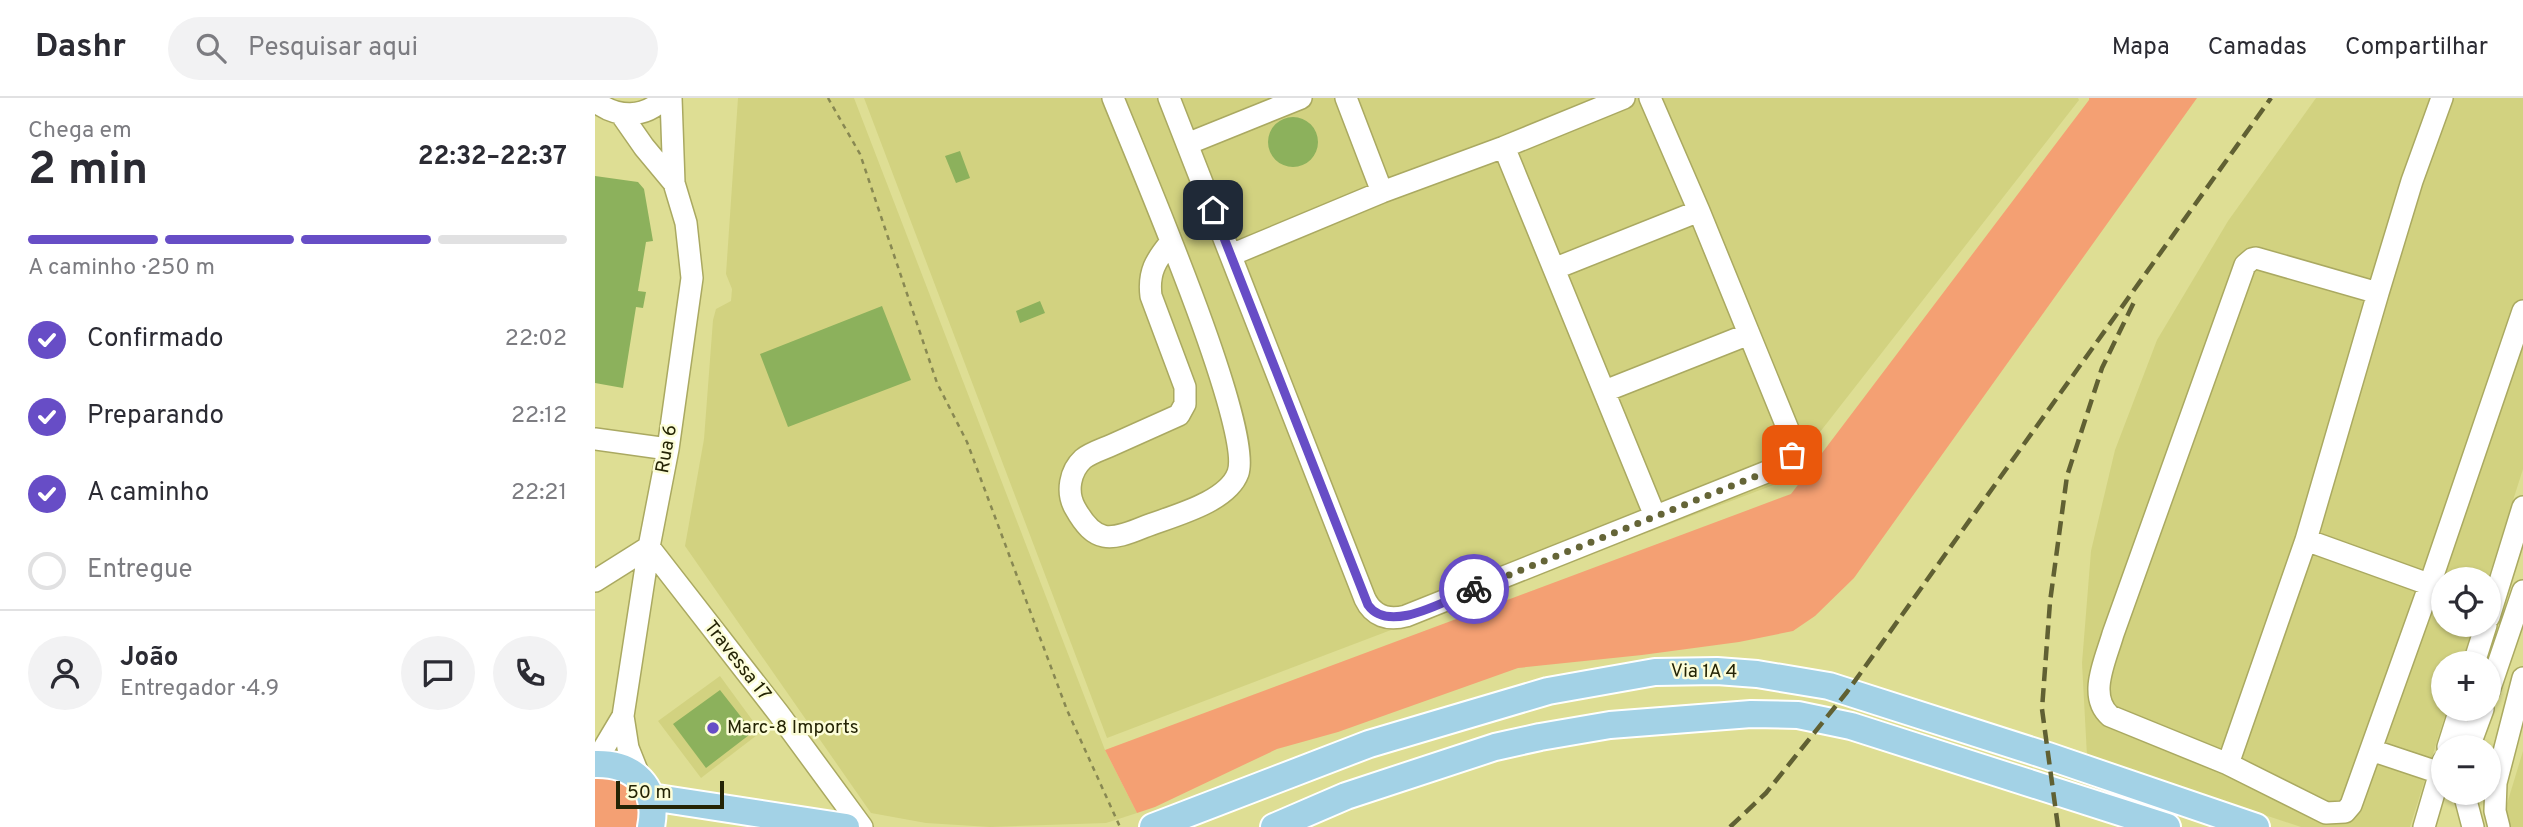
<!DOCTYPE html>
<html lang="pt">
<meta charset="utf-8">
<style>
body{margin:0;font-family:Overpass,sans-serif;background:#f2f2f3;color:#2b2b33;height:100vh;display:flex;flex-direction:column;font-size:26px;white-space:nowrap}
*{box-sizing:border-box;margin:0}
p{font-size:23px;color:#7c7c81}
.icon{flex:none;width:38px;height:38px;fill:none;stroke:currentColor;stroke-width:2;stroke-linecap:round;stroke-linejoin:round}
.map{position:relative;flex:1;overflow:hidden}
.drawer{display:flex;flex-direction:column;background:#fff;width:595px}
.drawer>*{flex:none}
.tools{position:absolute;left:1836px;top:469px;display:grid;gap:14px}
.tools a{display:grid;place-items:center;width:70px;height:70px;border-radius:50%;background:#fff;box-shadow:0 2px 5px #0004;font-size:35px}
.scale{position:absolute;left:21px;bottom:18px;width:108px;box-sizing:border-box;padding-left:7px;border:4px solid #242405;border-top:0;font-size:19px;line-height:24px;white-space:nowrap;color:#242405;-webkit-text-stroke:5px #fcfdd8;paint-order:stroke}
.pin{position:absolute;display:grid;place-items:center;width:60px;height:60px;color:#fff;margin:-30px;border-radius:14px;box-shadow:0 4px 10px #0006}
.courier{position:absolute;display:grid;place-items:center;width:70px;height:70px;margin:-35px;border:5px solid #674dc6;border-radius:50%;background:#fff;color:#222;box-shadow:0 2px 9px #0007}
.head em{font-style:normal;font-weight:700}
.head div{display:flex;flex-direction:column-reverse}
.head{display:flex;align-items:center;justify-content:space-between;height:119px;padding:0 28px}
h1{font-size:46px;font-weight:700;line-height:52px}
.bar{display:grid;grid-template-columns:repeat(4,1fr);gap:10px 7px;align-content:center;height:84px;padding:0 28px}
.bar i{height:9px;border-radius:5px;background:#e1e1e2}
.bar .current{background:#674dc6}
.bar p{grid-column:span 4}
.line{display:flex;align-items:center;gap:18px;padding:0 28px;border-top:2px solid #e1e1e2}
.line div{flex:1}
.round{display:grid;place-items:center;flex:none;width:74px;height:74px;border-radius:37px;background:#f2f2f3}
ol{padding:0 28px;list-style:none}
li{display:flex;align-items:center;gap:21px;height:77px}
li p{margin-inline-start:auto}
li .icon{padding:7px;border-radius:50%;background:#674dc6;color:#fff;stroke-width:4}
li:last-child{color:#7c7c81}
li i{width:38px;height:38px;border:4px solid #e1e1e2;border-radius:50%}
header{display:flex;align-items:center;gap:42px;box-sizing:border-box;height:98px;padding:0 35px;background:#fff;border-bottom:2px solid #e1e1e2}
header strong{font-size:33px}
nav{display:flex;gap:38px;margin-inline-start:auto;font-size:24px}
.search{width:490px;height:63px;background:#f2f2f3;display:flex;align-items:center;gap:18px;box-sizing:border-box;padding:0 24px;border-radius:38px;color:#7c7c81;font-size:26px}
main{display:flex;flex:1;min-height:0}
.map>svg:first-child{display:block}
</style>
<header>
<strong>Dashr</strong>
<div class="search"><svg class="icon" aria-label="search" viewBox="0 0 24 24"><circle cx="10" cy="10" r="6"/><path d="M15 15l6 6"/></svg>Pesquisar aqui</div>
<nav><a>Mapa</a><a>Camadas</a><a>Compartilhar</a></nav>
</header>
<main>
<section class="drawer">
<div class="head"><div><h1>2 min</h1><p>Chega em</p></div><em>22:32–22:37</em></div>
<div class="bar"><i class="current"></i><i class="current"></i><i class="current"></i><i></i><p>A caminho · 250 m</p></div>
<ol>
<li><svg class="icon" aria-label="check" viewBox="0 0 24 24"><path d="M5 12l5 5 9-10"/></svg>Confirmado<p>22:02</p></li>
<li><svg class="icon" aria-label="check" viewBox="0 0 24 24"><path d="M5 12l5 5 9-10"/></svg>Preparando<p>22:12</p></li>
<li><svg class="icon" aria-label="check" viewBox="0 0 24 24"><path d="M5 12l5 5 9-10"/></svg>A caminho<p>22:21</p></li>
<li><i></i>Entregue</li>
</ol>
<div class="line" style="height:126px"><a class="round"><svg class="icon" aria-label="person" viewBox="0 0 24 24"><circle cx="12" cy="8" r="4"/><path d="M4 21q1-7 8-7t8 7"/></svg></a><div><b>João</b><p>Entregador · 4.9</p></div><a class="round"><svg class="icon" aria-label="chat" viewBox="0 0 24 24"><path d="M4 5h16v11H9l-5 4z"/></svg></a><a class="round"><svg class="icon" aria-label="phone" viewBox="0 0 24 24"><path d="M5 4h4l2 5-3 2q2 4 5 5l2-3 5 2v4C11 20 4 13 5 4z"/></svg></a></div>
</section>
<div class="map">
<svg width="1928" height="729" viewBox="0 0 1928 729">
<rect width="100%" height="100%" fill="#dede94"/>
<path fill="#d2d280" d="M143,0h116l251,652 32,63 -31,10 -116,4 -64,-4 -55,-10 -186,-267 19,-107 9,-119 3,-11 15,-8 1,-12 -6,-15z
M269,0h1214l1,2 -298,382 -674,256z
M1721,0h207v371l-35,110h-45v46h31l-12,38h-19v46h4l-37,118h-109l-214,-71 -5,-93 9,-112 24,-101 42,-110 71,-119z
M125,578l41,56 -60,46 -43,-57z
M1928,653v76h-23z"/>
<path fill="#f4a073" d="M1494,0h108l-343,480 -39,38 -22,15 -54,11 -97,13 -124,13 -180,64 -61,17 -122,58 -18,6 -32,-63 686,-256 298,-394z
M0,677l23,1 21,19 2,32h-46z"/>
<path fill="#8cb15c" d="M673 44a25 25 0 1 1 50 0a25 25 0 1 1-50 0Z
M365,53l10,27 -14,5 -11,-27z
M0,78l43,6 6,7 9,52 -7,1 -8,49 8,1 -3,16 -7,-1 -13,81 -28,-5z
M445,203l5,12 -25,10 -4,-12z
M287,208l29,74 -123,47 -28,-73z
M125,592l33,42 -47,36 -33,-44z"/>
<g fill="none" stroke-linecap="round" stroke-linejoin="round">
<defs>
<path id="minor" d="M518,0c23,58 141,330 125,375 -11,30 -66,43 -94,54 -34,14 -49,17 -69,-19 -9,-16 -5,-37 8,-49 7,-6 20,-10 29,-14 22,-10 45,-20 67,-30l6,-11v-17l-34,-91c-3,-24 5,-36 19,-53
M574,0l196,501c8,17 23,22 41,17l373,-149 13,-12 2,-11 -95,-233 -49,-113
M751,0l36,94
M1847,0l-30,83 -34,112 -122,-35 -4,1 -7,6 -132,369c-7,25 -26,62 -3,82l118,48 98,49 19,-1 6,-7 79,-221 93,-273
M0,3c21,17 50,18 69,-3
M26,16l23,33 30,36
M592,46l114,-46
M909,49l151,369
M636,157l151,-63 122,-45 120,-49
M961,170l143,-57
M1010,293l144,-57
M0,341l73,10
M1711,442l136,49
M0,483l54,-34 130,167 83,113
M1894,519l34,-110
M1879,565l12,-38
M1894,593l34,-100
M28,618l5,32 12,30
M1853,649l12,-38
M1874,649l14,-38
M1776,652l69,23
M0,665l28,-47 26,-169 19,-98 24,-171 -6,-55 -12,-40 -3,-85
M1633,666l78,-224 72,-247
M1869,695l9,34
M1829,729l19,-65
M1904,729l-4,-16 1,-28 27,-105"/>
<path id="major" d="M0,666c39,-1 64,23 56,63
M56,699l195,30
M558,729l216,-83 179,-53 107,-19 62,-1 40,3 72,12 219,70 208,71
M679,729l72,-31 149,-49 45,-10 70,-12 141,-11 47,1 53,11 316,101"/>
</defs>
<use href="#minor" stroke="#aaa961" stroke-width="24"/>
<use href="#major" stroke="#fff" stroke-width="30"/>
<path stroke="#888852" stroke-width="2.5" stroke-dasharray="5 5" stroke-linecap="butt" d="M233,0l32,56 77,229 30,59 100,268 53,117"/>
<use href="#minor" stroke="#fff" stroke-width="21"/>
<use href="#major" stroke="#a3d2e6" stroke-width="26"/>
<path stroke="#606033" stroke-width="4.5" stroke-dasharray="14 7" stroke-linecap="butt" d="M1135,729l36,-34 81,-101 424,-594
M1463,729l-16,-118 8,-107 17,-126 35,-108 33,-68"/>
</g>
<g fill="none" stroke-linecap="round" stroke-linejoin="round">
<path stroke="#656537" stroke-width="7" stroke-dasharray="0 12.6" d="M879,491l305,-122 13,-12"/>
<path stroke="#674dc6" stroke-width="9" d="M618,112l155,395c21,30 78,-5 106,-16"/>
</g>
<circle fill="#674dc6" stroke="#fcfdd8" stroke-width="2.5" cx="118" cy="630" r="7"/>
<g text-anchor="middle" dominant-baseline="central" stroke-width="5" stroke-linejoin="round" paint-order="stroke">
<g font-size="19" fill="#242405" stroke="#fcfdd8">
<text transform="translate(72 351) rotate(-80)">Rua 6</text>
<text transform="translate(142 563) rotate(52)">Travessa 17</text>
<text transform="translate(1109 574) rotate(1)">Via 1A 4</text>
</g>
<g font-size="19" fill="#242405" stroke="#fcfdd8" text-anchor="start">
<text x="132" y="630">Marc-8 Imports</text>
</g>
</g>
</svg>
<div class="tools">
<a><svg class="icon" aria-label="locate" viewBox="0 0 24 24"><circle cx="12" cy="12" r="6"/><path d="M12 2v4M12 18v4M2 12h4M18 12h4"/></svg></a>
<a>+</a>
<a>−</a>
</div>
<div class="scale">50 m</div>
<div class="pin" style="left:1197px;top:357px;background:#ea580c"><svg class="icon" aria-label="bag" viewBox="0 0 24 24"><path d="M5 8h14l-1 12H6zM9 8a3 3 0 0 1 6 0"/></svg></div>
<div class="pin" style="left:618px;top:112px;background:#1f2937"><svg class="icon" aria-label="home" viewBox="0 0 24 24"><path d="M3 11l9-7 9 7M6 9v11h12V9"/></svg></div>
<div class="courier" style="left:879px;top:491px"><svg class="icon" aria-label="bike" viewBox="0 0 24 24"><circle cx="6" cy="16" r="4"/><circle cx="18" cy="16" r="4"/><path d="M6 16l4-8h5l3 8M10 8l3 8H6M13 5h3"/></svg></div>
</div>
</main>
